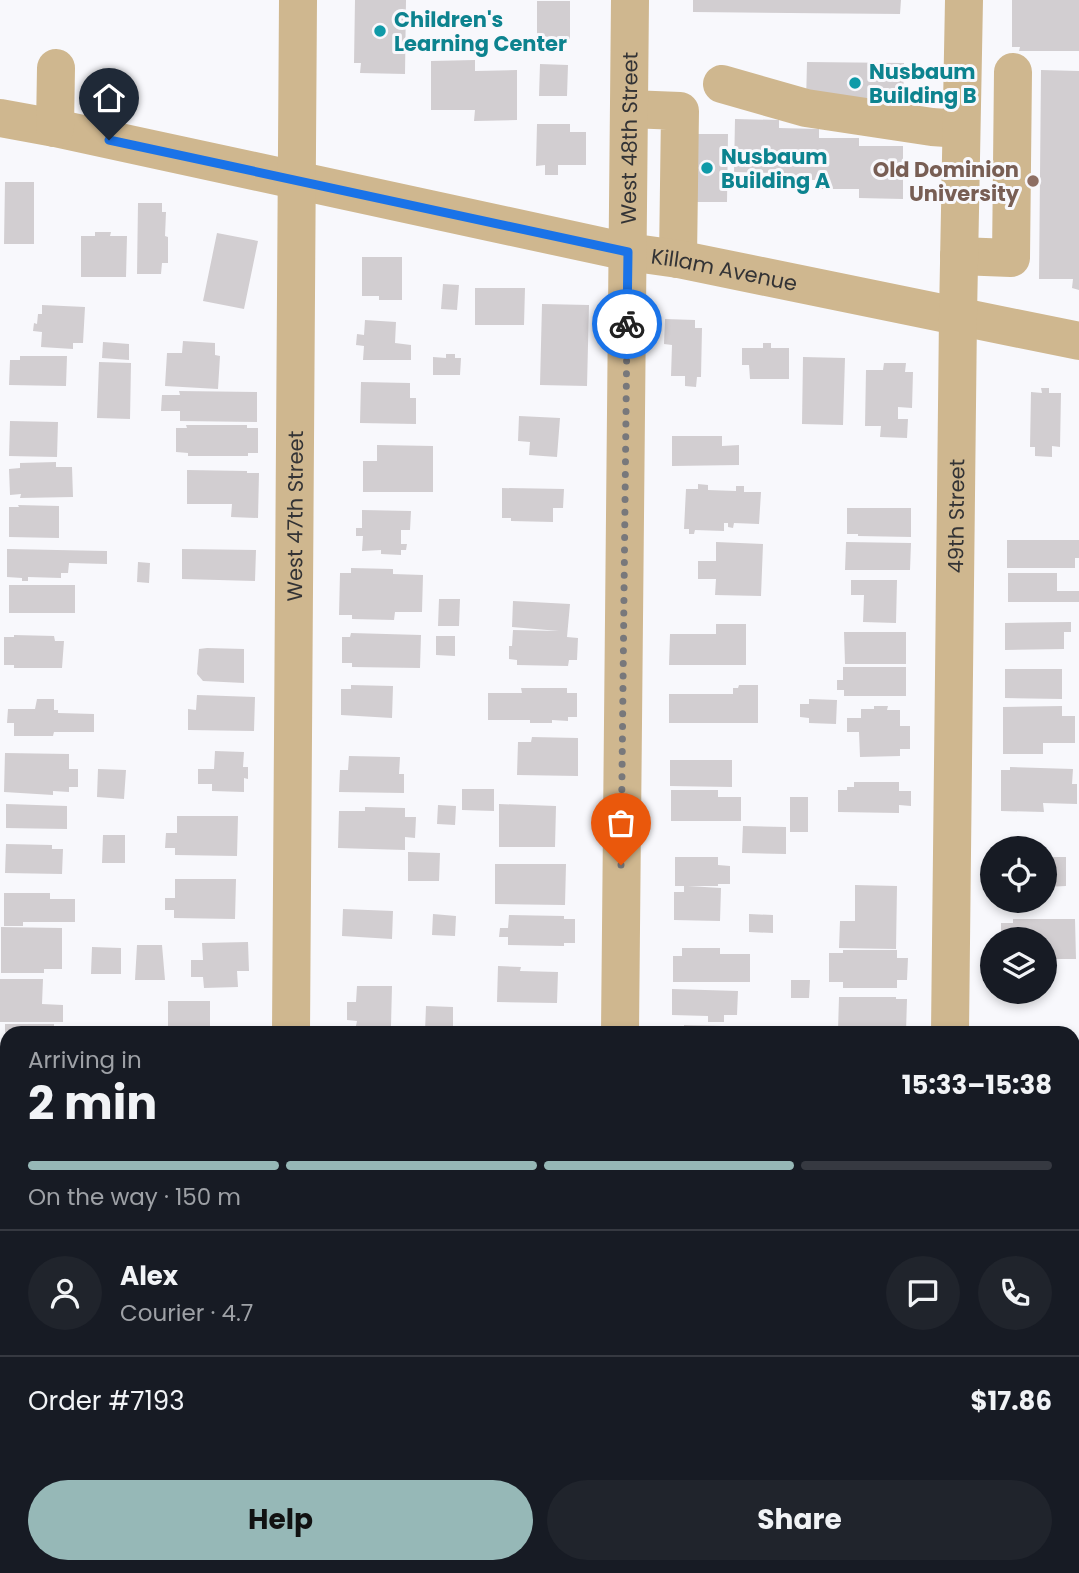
<!DOCTYPE html>
<meta charset="utf-8">
<style>
body{margin:0;font-family:Poppins,sans-serif;background:#20242c;color:#f1f3f6;height:100vh;display:flex;flex-direction:column;font-size:26px;white-space:nowrap}
*{box-sizing:border-box;margin:0}
p{font-size:23px;color:#9ea1a6}
.icon{flex:none;width:38px;height:38px;fill:none;stroke:currentColor;stroke-width:2;stroke-linecap:round;stroke-linejoin:round}
.map{position:relative;flex:1;overflow:hidden}
.panel{position:absolute;left:0px;top:1026px;width:1080px;height:548px;display:flex;flex-direction:column;background:#171b24;border-radius:21px 21px 0 0;box-shadow:0 4px 10px #0003}
.panel>*{flex:none}
.tools{position:absolute;left:980px;top:836px;display:grid;gap:14px}
.tools a{display:grid;place-items:center;width:77px;height:77px;border-radius:50%;background:#171b24;box-shadow:0 4px 10px #0003;font-size:35px}
.pin{position:absolute;display:grid;place-items:center;width:60px;height:60px;color:#fff;margin:-72px -30px;border-radius:50% 50% 50% 0;rotate:-45deg;box-shadow:0 0 7px #0007}
.pin .icon{rotate:45deg}
.courier{position:absolute;display:grid;place-items:center;width:70px;height:70px;margin:-35px;border:5px solid #1a73e8;border-radius:50%;background:#fff;color:#222;box-shadow:0 2px 9px #0007}
.overview em{font-style:normal;font-weight:700}
.overview div{display:flex;flex-direction:column-reverse}
.overview{display:flex;align-items:center;justify-content:space-between;height:119px;padding:0 28px}
h1{font-size:46px;font-weight:700;line-height:52px}
.bar{display:grid;grid-template-columns:repeat(4,1fr);gap:10px 7px;align-content:center;height:84px;padding:0 28px}
.bar i{height:9px;border-radius:5px;background:#363941}
.bar .selected{background:#96b8b7}
.bar p{grid-column:span 4}
.line{display:flex;align-items:center;gap:18px;padding:0 28px;border-top:2px solid #363941}
.line div{flex:1}
.round{display:grid;place-items:center;flex:none;width:74px;height:74px;border-radius:37px;background:#20242c}
.primary-button{display:flex;gap:14px;margin-top:auto;padding:14px 28px}
.primary-button a{flex:1;height:80px;border-radius:42px;background:#96b8b7;color:#111;font-size:28px;font-weight:700;line-height:80px;text-align:center}
.primary-button a+a{background:#20242c;color:#f1f3f6}
.map>svg:first-child{display:block}
</style>
<div class="map">
<svg width="1079" height="1573" viewBox="0 0 1079 1573">
<rect width="100%" height="100%" fill="#f8f8fc"/>
<path fill="#d2ced1" d="M355,0h51l-1,74 -45,-1 1,-10h-7z
M693,0h208l-1,14 -207,-2z
M1012,0h67v51h-60l1,-4h-8z
M537,1h33v38l-33,1z
M475,60v11l42,-1v50l-43,1 1,-11h-44v-49z
M807,62l97,1 -1,41 -97,-1z
M540,64l28,1 -1,31h-28z
M1041,70l38,1v219l-7,-2 1,-9h-34z
M735,119l44,1v8l40,1v9h40v8h44v53l-44,-1v-9h-42v-9h-42v-7l-41,-1z
M537,124h33v8h16v33h-28v10h-13v-10l-9,1z
M686,134h42l-1,68h-42z
M5,182h29v62h-30z
M138,203h24v9h4l-1,24 3,1v26h-6l-1,11h-24z
M95,232h16l-1,4h17l-1,41h-45v-41h14z
M217,233l41,8 -14,68 -41,-8z
M362,257h40v43h-23v-4h-17z
M443,284l16,1 -2,25 -16,-1z
M475,288h50l-1,37h-49z
M542,304l47,1 -2,81 -47,-1z
M42,305l43,2 -2,36h-10v6l-32,-2 1,-15 -9,-1 1,-8 3,1 1,-10h4z
M665,319l30,1v8h7l-1,49h-4l-1,10 -11,-1v-10h-14l1,-31 -8,-1z
M365,320l31,2 -1,21 16,2v15h-48l1,-14 -8,-1 1,-11 7,1z
M183,341l32,2v12l5,1 -2,33 -53,-3 2,-33h15z
M103,342l26,2v16l-27,-2z
M763,343h8v5h18v31h-39l-1,-14h-7v-17h21z
M446,354h9v4h6l-1,17h-27v-18l13,1z
M20,356h47l-1,30 -57,-1 1,-25h10z
M803,357l42,1 -2,67 -41,-1z
M99,362l32,1 -1,56 -33,-1z
M884,363h22l-1,9h8l-1,36 -14,-1v12h10l-1,19 -27,-1 1,-11h-16l1,-56h17z
M361,382l49,1v15h6v26l-56,-1z
M1041,388h8v5h12l-1,54 -8,-1v11l-17,-1v-9h-5l1,-55 11,1z
M179,391l78,1v30l-77,-1v-10h-19l1,-16h18z
M519,416l41,2 -3,39 -28,-2 1,-13 -12,-1z
M10,421l48,1 -1,35 -48,-1z
M186,425h61v3h11v25h-10v3h-60v-3l-12,-1v-24h11z
M672,436h50v10l17,-1v20l-67,1z
M377,445l56,1v46h-70v-31h14z
M56,462v5h16l1,30 -53,1 1,-4 -11,1 -1,-26 11,-1v-5z
M187,470l60,1v2h12l-1,45 -27,-1 1,-13h-45z
M698,484l10,1v5l28,1v-5h8v6h17l-2,32 -25,-1 -1,5 -5,-1v-4h-4v8l-29,-1 -1,4h-5v-5h-5l2,-40h12z
M502,488l62,1 -1,19h-10v14l-42,-1v-3h-9z
M18,505l41,1v32l-50,-1v-30h10z
M847,508h64v29l-53,-1v-2h-11z
M362,510l49,1 -1,19h-9v14h6l-1,6h-5v5l-20,-1v-4l-19,1 1,-15h-7v-8h6z
M1007,540h72v18h-4v10h-68z
M716,542l47,2 -2,52 -46,-1 1,-16h-18v-18h18z
M846,542l65,1 -1,27h-65z
M7,549l100,2v13l-38,-1 -1,10h-7v5l-33,-1v4h-6v-3l-15,-1z
M182,549l74,1 -1,31 -73,-2z
M138,562l12,1 -1,20 -12,-1z
M351,568l42,1v5l30,1 -1,37h-27l-1,8 -42,-1v-4h-13l1,-42h11z
M1008,573h49v18h22v11h-71z
M851,580h46l-1,43 -33,-1 1,-27h-13z
M9,585h66v28h-66z
M439,599h21l-1,27h-21z
M513,601l57,3 -3,33 11,1 -1,22h-8l-1,6 -51,-1v-5l-8,-1v-13h3l1,-16 46,1 -47,-4z
M1071,622v10h-7v17l-59,1v-27z
M716,624h30v41h-77l1,-31h46z
M844,632h62v32h-61z
M351,633l70,2 -1,33 -68,-1v-4h-10v-26h8z
M14,635l40,1 1,5h9l-2,27h-48v-3h-10v-28h10z
M436,636h19v20l-19,-1z
M207,648l37,1v34l-41,-2 -6,-7 2,-25z
M843,667h63v29h-62v-6h-7v-10h6z
M1005,669h57v30l-57,-1z
M351,685l42,1 -1,32 -51,-3v-26h10z
M739,685h19v38h-89v-29h64v-6h5z
M521,688h46v5h10v24h-9v4l-16,-1v3h-22v-3h-42v-27h34z
M197,695l58,2 -1,34 -66,-1v-21l8,1z
M37,699h17v11h4v3l36,1v18h-40l-1,4h-39v-13h-7l1,-14h27z
M809,699l28,1 -1,24 -27,-1v-5l-9,-1v-13h9z
M874,706h14l-1,4h13v16h10v23h-10v7l-40,1 -1,-25h-12v-14h14v-9h13z
M1062,706v10h13v27h-32v11h-40v-47z
M532,737l46,1v38l-61,-1 1,-33h13z
M215,751l29,1 -1,15h5v12l-4,-1v14l-32,-1v-7h-14v-15h16z
M5,753l64,1v15h9v18h-9v5l-16,-1v4l-49,-3z
M349,756l51,1 -1,17h5v19l-65,-1 1,-22h8z
M670,760h62v27l-62,-1z
M1010,767l63,2 -1,15h5v20l-34,-1 1,9 -43,-1v-41h9z
M98,769l28,1 -2,29 -27,-2z
M854,782h45v9h12v15l-12,-1v8l-61,-1v-22h9v-3h7z
M462,789h32v22l-32,-1z
M671,790h47v7h23v24h-70z
M790,797h18v35h-18z
M6,804l61,2v23l-61,-1z
M499,804l57,2 -1,41h-56z
M438,805l18,1 -1,19 -18,-1z
M365,807l40,1v9h11l-1,21 -10,-1v13l-67,-2 1,-37h26z
M177,816h61l-1,40 -62,-1v-7h-10l1,-15h11z
M743,826l43,1v27l-44,-1z
M103,835h22v28h-23z
M6,844l46,1v4h11l-1,25 -57,-1z
M408,852l32,1 -1,28h-31z
M675,857h43v8l12,1v18h-12v2h-30l33,2 -1,33 -46,-1v-28h10v-6h-9z
M1045,857h21v29l-21,1z
M495,864h71l-1,41 -70,-1z
M175,879h61l-1,40 -61,-1v-8h-9v-12h10z
M855,885l42,1 -1,63 -57,-1 1,-27h15z
M4,893h46v6h25v23h-52v4h-19z
M343,909l50,2 -1,28 -50,-3z
M433,914l23,2 -1,20 -23,-1z
M749,914l24,1v18l-24,-1z
M509,915l55,1v3h11v24h-11v3l-56,-1v-8h-9l1,-9h8z
M1013,919h62l1,40h-31v-19h-44v-17h12z
M1,927l61,1v41h-18v4h-43z
M248,942l1,29h-12l1,16 -34,1 -1,-11h-12v-17h12l-1,-17z
M137,945h25l3,35h-30z
M92,947l29,1v26h-30z
M682,948h38v6h30v28h-77v-26h9z
M843,950h54v8h11l-1,22h-10v8h-54v-6h-14v-29h14z
M498,966l23,1 -1,4 38,1 -1,31 -60,-1z
M0,979h43l-1,25 21,1v17h-63z
M791,980h19l-1,18h-18z
M357,986h35l-1,40h-35l1,-5 -10,-1v-18h9z
M672,989l66,2 -1,24h-13v7h-16v-6l-36,-1z
M839,997h57v2h11l-1,33 -68,-1z
M168,1001h42v25l3,6h-45z
M426,1006l27,1v25h-28z
M5,1024h49v8h-49z
M684,1025l39,1 -1,6h-38z
M1073,1424h6v74h-6z
M663,1566h39v7h-39z
M849,1566h33v7h-40v-4l7,-1z
M987,1566h68l-1,7h-67z"/>
<g fill="none" stroke-linecap="round" stroke-linejoin="round">
<g stroke="#cfb78f" stroke-width="38">
<path d="M722,84l84,24 126,19 29,2"/>
<path d="M629,109l51,2 -2,148"/>
<path id="s1" d="M0,118l55,10 573,124 50,7 401,82"/>
<path d="M55,128l1,-60"/>
<path d="M959,256l52,2 2,-186"/>
<path id="s2" d="M291,1032l7,-1032"/>
<path id="s3" d="M620,1032l10,-1032"/>
<path id="s4" d="M950,1032l8,-716 6,-316"/>
<path d="M612,1573v-7"/>
<path d="M945,1573v-7"/>
</g>
<path stroke="#aa7f26" stroke-width="38" d="M0,1356l7,1
M1073,1371h6"/>
</g>
<g fill="none" stroke-linecap="round" stroke-linejoin="round">
<path stroke="#78787b" stroke-width="7" stroke-dasharray="0 12.6" d="M621,865l6,-541"/>
<path stroke="#1a73e8" stroke-width="9" d="M109,140l519,112 -1,72"/>
</g>
<g fill="#0f9aa8" stroke="#f8f8fc" stroke-width="2.5">
<circle cx="380" cy="31" r="7"/>
<circle cx="855" cy="83" r="7"/>
<circle cx="707" cy="168" r="7"/>
</g>
<circle fill="#8d6e63" stroke="#f8f8fc" stroke-width="2.5" cx="1033" cy="181" r="7"/>
<g text-anchor="middle" dominant-baseline="central" stroke-width="6" stroke-linejoin="round" paint-order="stroke">
<g font-size="21" font-weight="bold" fill="#0d838f" stroke="#f8f8fc" text-anchor="start">
<text x="394" y="19">Children's<tspan x="394" dy="24">Learning Center</tspan></text>
<text x="869" y="71">Nusbaum<tspan x="869" dy="24">Building B</tspan></text>
<text x="721" y="156">Nusbaum<tspan x="721" dy="24">Building A</tspan></text>
</g>
<g font-size="21" fill="#333335" stroke="#f8f8fc">
<text stroke="none"><textPath href="#s3" startOffset="894">West 48th Street</textPath></text>
<text stroke="none"><textPath href="#s1" startOffset="740">Killam Avenue</textPath></text>
<text stroke="none"><textPath href="#s2" startOffset="516">West 47th Street</textPath></text>
<text stroke="none"><textPath href="#s4" startOffset="516">49th Street</textPath></text>
</g>
<g font-size="21" font-weight="bold" fill="#785e54" stroke="#f8f8fc" text-anchor="end">
<text x="1019" y="169">Old Dominion<tspan x="1019" dy="24">University</tspan></text>
</g>
</g>
</svg>
<div class="tools">
<a><svg class="icon" aria-label="locate" viewBox="0 0 24 24"><circle cx="12" cy="12" r="6"/><path d="M12 2v4M12 18v4M2 12h4M18 12h4"/></svg></a>
<a><svg class="icon" aria-label="layers" viewBox="0 0 24 24"><path d="M12 4l9 5-9 5-9-5zM3 14l9 5 9-5"/></svg></a>
</div>
<div class="pin" style="left:621px;top:865px;background:#ea580c"><svg class="icon" aria-label="bag" viewBox="0 0 24 24"><path d="M5 8h14l-1 12H6zM9 8a3 3 0 0 1 6 0"/></svg></div>
<div class="pin" style="left:109px;top:140px;background:#1f2937"><svg class="icon" aria-label="home" viewBox="0 0 24 24"><path d="M3 11l9-7 9 7M6 9v11h12V9"/></svg></div>
<div class="courier" style="left:627px;top:324px"><svg class="icon" aria-label="bike" viewBox="0 0 24 24"><circle cx="6" cy="16" r="4"/><circle cx="18" cy="16" r="4"/><path d="M6 16l4-8h5l3 8M10 8l3 8H6M13 5h3"/></svg></div>
<section class="panel">
<div class="overview"><div><h1>2 min</h1><p>Arriving in</p></div><em>15:33–15:38</em></div>
<div class="bar"><i class="selected"></i><i class="selected"></i><i class="selected"></i><i></i><p>On the way · 150 m</p></div>
<div class="line" style="height:126px"><a class="round"><svg class="icon" aria-label="person" viewBox="0 0 24 24"><circle cx="12" cy="8" r="4"/><path d="M4 21q1-7 8-7t8 7"/></svg></a><div><b>Alex</b><p>Courier · 4.7</p></div><a class="round"><svg class="icon" aria-label="chat" viewBox="0 0 24 24"><path d="M4 5h16v11H9l-5 4z"/></svg></a><a class="round"><svg class="icon" aria-label="phone" viewBox="0 0 24 24"><path d="M5 4h4l2 5-3 2q2 4 5 5l2-3 5 2v4C11 20 4 13 5 4z"/></svg></a></div>
<div class="line" style="height:91px"><div>Order #7193</div><b>$17.86</b></div>
<div class="primary-button"><a>Help</a><a>Share</a></div>
</section>
</div>
